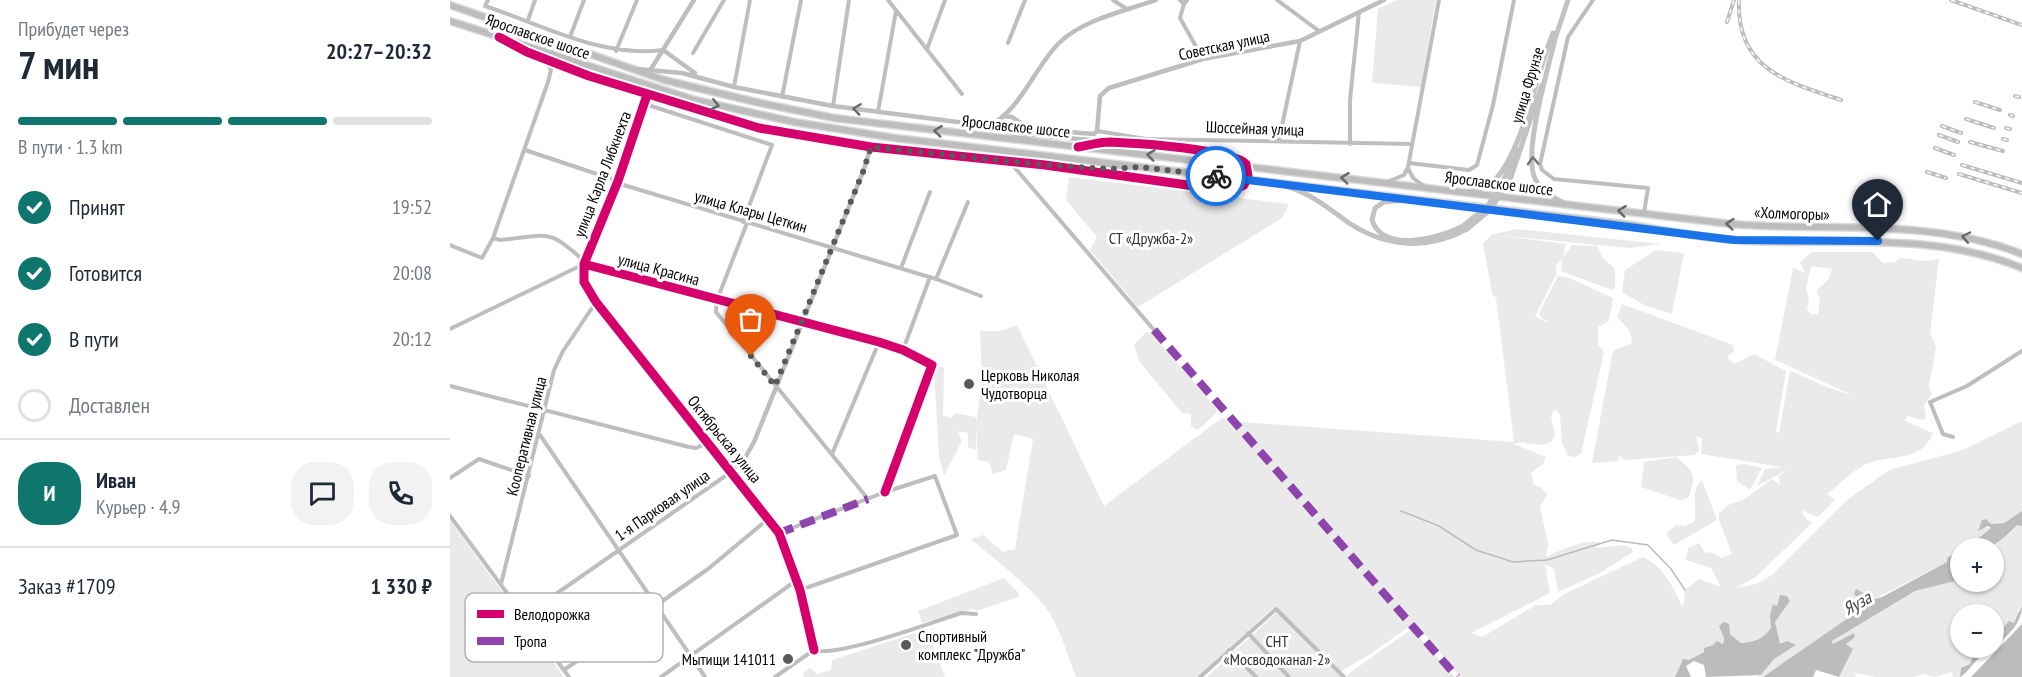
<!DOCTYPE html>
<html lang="ru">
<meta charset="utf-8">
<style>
body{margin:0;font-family:"PT Sans Narrow",sans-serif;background:#f2f2f3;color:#1f2937;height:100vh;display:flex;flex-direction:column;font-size:22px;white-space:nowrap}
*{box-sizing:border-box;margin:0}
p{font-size:20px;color:#747a83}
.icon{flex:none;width:33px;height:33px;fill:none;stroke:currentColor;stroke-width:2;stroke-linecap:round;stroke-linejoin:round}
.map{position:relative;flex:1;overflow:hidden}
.panel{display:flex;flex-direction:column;background:#fff;width:450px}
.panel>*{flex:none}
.buttons{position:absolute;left:1500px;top:538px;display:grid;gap:12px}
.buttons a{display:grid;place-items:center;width:54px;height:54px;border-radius:50%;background:#fff;box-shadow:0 2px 4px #0004;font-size:30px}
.pin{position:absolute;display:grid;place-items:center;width:51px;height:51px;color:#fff;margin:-62px -26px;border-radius:50% 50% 50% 0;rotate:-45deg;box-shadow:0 0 6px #0007}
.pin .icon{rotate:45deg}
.courier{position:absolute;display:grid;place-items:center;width:60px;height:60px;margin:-30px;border:4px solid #1a73e8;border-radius:50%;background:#fff;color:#222;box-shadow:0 2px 8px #0007}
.overview em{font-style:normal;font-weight:700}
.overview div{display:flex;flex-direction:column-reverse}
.overview{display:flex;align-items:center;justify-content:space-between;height:102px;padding:0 18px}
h1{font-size:39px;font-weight:700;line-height:45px}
.bar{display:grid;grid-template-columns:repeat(4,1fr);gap:9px 6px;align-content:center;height:72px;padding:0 18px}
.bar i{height:8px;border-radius:4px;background:#e0e1e3}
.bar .on{background:#0f766e}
.bar p{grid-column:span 4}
.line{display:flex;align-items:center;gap:15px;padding:0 18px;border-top:2px solid #e0e1e3}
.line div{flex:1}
.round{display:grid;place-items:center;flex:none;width:63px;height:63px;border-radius:24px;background:#f2f2f3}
ol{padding:0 18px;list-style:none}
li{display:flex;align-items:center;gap:18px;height:66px}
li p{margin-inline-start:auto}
li .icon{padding:6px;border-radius:50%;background:#0f766e;color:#fff;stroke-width:4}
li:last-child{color:#747a83}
li i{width:33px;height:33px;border:3px solid #e0e1e3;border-radius:50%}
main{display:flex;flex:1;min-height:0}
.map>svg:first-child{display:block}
</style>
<main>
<section class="panel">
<div class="overview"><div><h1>7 мин</h1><p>Прибудет через</p></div><em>20:27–20:32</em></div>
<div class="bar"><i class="on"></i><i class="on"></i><i class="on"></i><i></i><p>В пути · 1.3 km</p></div>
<ol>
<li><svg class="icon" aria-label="check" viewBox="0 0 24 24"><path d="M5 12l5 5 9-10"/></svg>Принят<p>19:52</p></li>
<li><svg class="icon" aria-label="check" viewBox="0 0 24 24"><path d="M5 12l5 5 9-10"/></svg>Готовится<p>20:08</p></li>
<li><svg class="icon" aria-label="check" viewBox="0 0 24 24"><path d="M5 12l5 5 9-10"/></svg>В пути<p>20:12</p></li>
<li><i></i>Доставлен</li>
</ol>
<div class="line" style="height:108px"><b class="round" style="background:#0f766e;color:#fff">И</b><div><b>Иван</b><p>Курьер · 4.9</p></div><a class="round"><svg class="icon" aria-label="chat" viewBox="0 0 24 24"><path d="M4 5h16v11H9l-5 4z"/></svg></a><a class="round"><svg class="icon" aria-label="phone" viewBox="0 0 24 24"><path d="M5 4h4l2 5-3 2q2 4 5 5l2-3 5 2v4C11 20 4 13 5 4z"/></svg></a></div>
<div class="line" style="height:78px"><div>Заказ #1709</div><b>1 330 ₽</b></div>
</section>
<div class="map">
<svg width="1572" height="677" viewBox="0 0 1572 677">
<rect width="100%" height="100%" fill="#fff"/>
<path fill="#eaeaea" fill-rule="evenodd" d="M947,0h39l-15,87 -49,-4 6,-74z
M619,177l220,27 -7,14 -144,89 -48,-57 7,-13 -31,-37z
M1067,229l144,15 -31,4 -135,-13 71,9 -3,14 9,-13 25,1 5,11 13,12v19l-3,2 -51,-19 1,-12 -7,7 2,7 -22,43 11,6 2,-1 -7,-3 -2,-5 19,-37 9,1 46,21 -4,23 -11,6v17l6,8 -23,102 -6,3 -7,-1 -6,-14 -2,-27 -5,-6 -4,7 4,19c-6,19 -27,3 -41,9l32,13 -3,7 -12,9 3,12 8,3 5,7 -7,12 8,37 -2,13c18,-8 34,-17 55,-15l-5,6 28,-3 8,3 1,4 -33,21 -42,19 -4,-23 -9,-5 5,29 -79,40 11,4 54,-32h14l14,-11 79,-37c21,10 30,30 40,51l2,-18 14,-11 22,8 -10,-19 -25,-8 2,-12 11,-5 6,10 6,-1 10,6 11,-4 -13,-34v-7l11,-9 13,-4 29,-21 8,6 -1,-9 9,-7 -31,17 8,-17 17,-2 -81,-13 1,-16 -6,-2 3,14 -4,5 -71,5 -4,-5 -2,6 -26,2 21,-112 19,-8 -2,-12 -13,-14 5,-13 111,41 1,6 -7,6 7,7 20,-10 32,17 -10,61 3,1 11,-62c21,8 40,19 62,24l-77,-35 18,-92 13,5 -6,-10 11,-11h61l11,11 12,-1 6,-4 23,3 15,-2 -9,74 6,14 -7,39 3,8 -8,12 2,12 -3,2 -16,-4 -2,5 28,12c-12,31 -44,20 -69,32 -13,7 -25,20 -37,29l8,6 -17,17 -17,-7 6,10 6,2 -57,55 -20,11 20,-4 16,-9 75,-75 42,-30 74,-20 59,-29v90l-18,12 -24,2 -2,3h13l-26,21 -18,9v4l-73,37 -9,-7 3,13 -105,72h-7l5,-2 13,-16 22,-14 -9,-4 -7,3 -5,-22 15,-21h-10l-3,5 -4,-2 -3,11 1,13c-8,11 -16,14 -30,15l-11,-9 -6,4 -2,7 -18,3v4l-15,8h-6l-8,17h-215l-39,-47 -8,-6 -44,31 -28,16 -67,-64 -77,70h-121c-8,-21 -15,-46 -27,-65 -15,-23 -56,-54 -78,-73l12,-4 20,17 12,-3 18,-110 -19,-5 -8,36 -13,4 -4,-12 -11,-2 -2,-36 6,-42 -2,-51h20l17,-6 87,181 119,-89 11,11 7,-6 273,20 -18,-144 -4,-4 -9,-51 10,-9zM1361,266l21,3 -3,10 -12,11 3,10 -2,15 -7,-1 -4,-5 2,-10 -3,-11z
M1206,250l28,3 -12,61 -28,-9 -22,-13 3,-22z
M696,332l5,1 65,75 1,4 -19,18 -7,-4v-12l-8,-1 -6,-6 -38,-46 -5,-16z
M488,366l6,2 -1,47 8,3 4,-5 21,4v33l-8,-3v-14l-10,-2 4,10 -18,35 -5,-20 -5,-85z
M1226,457c18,16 22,15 12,41l-8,2 -39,-13 3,-25z
M1294,464l18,4 -12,22 -13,-9 -1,-16z
M1252,480l15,40 -43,25 -8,-11 10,-9 8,1 10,-4c4,-14 -5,-30 8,-42z
M0,520l114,157h-114z
M1567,524l5,2v79l-4,5 1,5 -5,8 -5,-2 -15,17v-23h-34v33l28,1 -9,6 -19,22h-7l-1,-5 -17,5 -12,-3 -9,3h-37l-23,-4 2,4h-17l14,-28 -7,-5 2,-3 -2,-3 -13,6 -1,-3 83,-50 39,-10 -2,-5 8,-7v13h34v-33h-9l26,-16z
M554,578l15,15v4l-43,14 -3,-2 -51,14 -4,-12z
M827,612l65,65h-135z
M477,629l18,48h-141l-2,-4 8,-5 7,6 14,-4 1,-10z
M962,629l43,48h-109l2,-3z"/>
<path fill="#bcbcbc" d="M1572,511v15l-5,-1c-18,19 -26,24 -52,24l26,-21 -3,-2 -10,5 4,-11 4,-1 5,5 13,-1z
M1507,552h3v17l-8,7 3,5 -40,10 -83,50 1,3 21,-11 1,4 -9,7 7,5 -14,28 -23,-7 -3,7h-50l104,-72 -13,-11 2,-5 18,10 8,-2 65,-35v-4z
M1330,595l7,1 3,5 -15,21 5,22 7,-3 9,4 -22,14 -13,16 -55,2 -2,-12 -10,-4 -8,5 5,11h-16l8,-18 6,1 15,-8v-4l9,-3 4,-4 6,3 1,-6 -5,-12 5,-4 5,2 1,10 11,9c14,-1 22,-4 30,-15l-1,-13 3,-11 4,2z
M1572,605c0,27 -29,40 -46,56 -6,6 -9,12 -16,16l1,-9 9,-4 4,-10h5l9,-6h6v-10l15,-17 5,2z
M1572,624v53h-51z"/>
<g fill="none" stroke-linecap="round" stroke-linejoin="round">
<path stroke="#bcbcbc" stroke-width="1.5" d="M951,511l38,15 37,24 37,12 34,-2 65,-20 36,5 23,24 14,21"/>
<defs>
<path id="trunk" d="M0,5l214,75 96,23 74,15 897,106c97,8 198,-7 291,30
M0,21l245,79 99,22 101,16 736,87c41,6 82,15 123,16 92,4 181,-9 268,27"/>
</defs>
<use href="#trunk" stroke="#dbdbdb" stroke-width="9"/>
<path stroke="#bebebe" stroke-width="4" d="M38,0l-3,6c58,19 116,52 178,44
M438,0l74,94
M663,0l14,9
M827,0l42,31
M1143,0l-25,37 -28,127 2,6 12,9 94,9 -4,25
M734,4l-4,14 23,41
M78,20l7,-20
M120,37l14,-37
M558,43l17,-43
M477,49l18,-49
M166,51l21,-51
M243,53l31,-53
M284,87l16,-87
M332,97l19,-97
M195,104l127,41 -29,77
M383,106l16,-106
M428,112l18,-101
M647,131l49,8 266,5
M829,140l21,-99
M900,144v-44l9,-88
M75,150l93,31
M560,162l144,168
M959,163l60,7 8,-5 16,-60 21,-105
M958,168l5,10 11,8
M937,182l17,-7 4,-8 31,-167
M167,183l319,96 45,17
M297,223l-30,77 -1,12 152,187
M43,238l55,-156 3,-12 -4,-10
M0,245l32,13 11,-20 7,2c48,-4 47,-14 85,22
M451,268l29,-76
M486,279l32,-77
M0,329l134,-65 319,86 29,15 -47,127
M453,350l27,-73
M0,386l239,61 7,1 13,-6
M90,435l165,242
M1503,437l-10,-3 -13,-32 37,-16 55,-35
M382,454l47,-112
M0,478l29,-19 50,17
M0,516l119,161
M329,533l106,-41 50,-16 22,59 -157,55
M51,584l53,-214 9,-19 33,-49
M78,622l5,-12 198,-138
M798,633l41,44
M779,650l27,27
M114,670l144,-101 60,-50
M211,677l136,-97
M325,677l39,-27c22,8 120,-28 147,-37l15,1
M750,677l76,-68 68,68"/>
<path stroke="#bebebe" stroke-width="4.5" d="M730,0l4,4 3,-4
M57,42l82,34 170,52 112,19 174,18 172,24
M213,50l32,23
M187,69l45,4 52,14 99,19 156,20 40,13
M201,69l43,-69
M197,95l-29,86 -34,83v18l12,20 183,231 21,57 14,60
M554,116l8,1 17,12 65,5 3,-3 3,-35 9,-8 94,-29 97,-18 84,-41
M539,126c32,-16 46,-60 71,-84 25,-23 65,-31 96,-42
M570,134l82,7
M633,146c46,-7 92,2 138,8
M634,167l45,1
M281,471l14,-13 9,-16 109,-270 8,-25"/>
<path stroke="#c2c2c2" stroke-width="5" d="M1106,35c-7,31 -32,112 -22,141 5,14 17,20 30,27
M1106,36l12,-36
M1056,175l11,-25
M1061,177l31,-92
M835,186c26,7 43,22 64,37 38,25 79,27 118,6
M1020,191c9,-1 18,-4 25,-11 29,-32 41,-106 58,-147
M954,200l-20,2 -9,6 -3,12c11,34 69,18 91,6"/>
<use href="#trunk" stroke="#bdbdbd" stroke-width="6"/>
<defs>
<path id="rail" d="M1289,0c-3,69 48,82 102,100
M1501,0l71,25
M1277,22l7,-22
M1565,96l4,1
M1525,102l25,8
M1560,115l3,1
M1516,119l28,9
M1492,126l19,7
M1556,128l4,1
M1489,135l19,7
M1553,139l4,1
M1520,142l33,9
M1485,148l19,7
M1512,165l60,18
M1477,172l19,6
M1509,174l63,19"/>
</defs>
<use href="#rail" stroke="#bdbdbd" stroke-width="4"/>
<use href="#rail" stroke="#fff" stroke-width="1.5" stroke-dasharray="4.5" stroke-linecap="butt"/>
<path stroke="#bebebe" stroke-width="4.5" d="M767,189c40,4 42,-29 4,-35"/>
<path stroke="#c2c2c2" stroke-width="5" d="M1013,226l25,-20 18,-31
M1017,229l24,-20 20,-32"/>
<path stroke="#8e44ad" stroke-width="8" stroke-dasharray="15 8" stroke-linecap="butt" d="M704,330l303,347
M329,533l89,-34"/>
<defs>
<path id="cycleway" d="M49,37l28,15 62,24 170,52 112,19 174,18 185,26 14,-6 4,-9 -2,-12c-14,-15 -111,-21 -136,-22 -10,0 -21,3 -32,5
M197,95l-29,86 -34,83v18l12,20 183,231 21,57 14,60
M134,264l295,78 24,8 29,15 -47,127"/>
</defs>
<use href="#cycleway" stroke="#fff" stroke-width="13"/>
<use href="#cycleway" stroke="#d6006c" stroke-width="9"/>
</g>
<defs><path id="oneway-chevron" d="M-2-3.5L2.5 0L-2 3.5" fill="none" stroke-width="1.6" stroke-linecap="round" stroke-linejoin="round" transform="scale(1.5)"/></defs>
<g stroke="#686868">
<use href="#oneway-chevron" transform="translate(265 105) rotate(13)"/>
<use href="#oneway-chevron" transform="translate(407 109) rotate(-172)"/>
<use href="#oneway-chevron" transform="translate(488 131) rotate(-173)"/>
<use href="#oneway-chevron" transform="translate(701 155) rotate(-173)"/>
<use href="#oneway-chevron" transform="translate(895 178) rotate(-173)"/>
<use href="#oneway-chevron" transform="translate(1172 211) rotate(-173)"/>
<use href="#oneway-chevron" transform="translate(1280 224) rotate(-174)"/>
<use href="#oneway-chevron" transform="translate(1516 237) rotate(-168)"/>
</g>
<use stroke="#747474" href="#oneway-chevron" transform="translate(1083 161) rotate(-92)"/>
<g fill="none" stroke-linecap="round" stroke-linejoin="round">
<path stroke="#595959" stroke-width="6" stroke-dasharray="0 10.8" d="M301,356l24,30 88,-214 8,-25 174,18 65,4 30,-2 76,9"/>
<path stroke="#1a73e8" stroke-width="8" d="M766,176l518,64 144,1"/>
</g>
<g fill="#595959" stroke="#fff" stroke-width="2">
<circle cx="519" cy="384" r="6"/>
<circle cx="456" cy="645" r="6"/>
<circle cx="338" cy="659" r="6"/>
</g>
<g text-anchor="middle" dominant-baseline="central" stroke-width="6" stroke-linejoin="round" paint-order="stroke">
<g font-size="16" fill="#000" stroke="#fff">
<text transform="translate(88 36) rotate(19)">Ярославское шоссе</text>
<text transform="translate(774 45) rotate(-12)">Советская улица</text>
<text transform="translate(1077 85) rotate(-73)">улица Фрунзе</text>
<text transform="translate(566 126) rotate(6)">Ярославское шоссе</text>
<text transform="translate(805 128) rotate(2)">Шоссейная улица</text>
<text transform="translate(152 174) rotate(-69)">улица Карла Либкнехта</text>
<text transform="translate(1049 183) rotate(7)">Ярославское шоссе</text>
<text transform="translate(301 211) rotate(16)">улица Клары Цеткин</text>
<text transform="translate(1342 213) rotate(2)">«Холмогоры»</text>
<text transform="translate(209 269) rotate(15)">улица Красина</text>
<text transform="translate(76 436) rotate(-76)">Кооперативная улица</text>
<text transform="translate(275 439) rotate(51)">Октябрьская улица</text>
<text transform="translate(212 505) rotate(-35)">1-я Парковая улица</text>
</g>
<g font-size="16" fill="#303030" stroke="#fff">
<text x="701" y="238">СТ «Дружба-2»</text>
<text x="827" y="641">СНТ<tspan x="827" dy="18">«Мосводоканал-2»</tspan></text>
</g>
<g font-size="16" fill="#000" stroke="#fff" text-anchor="start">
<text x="531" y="375">Церковь Николая<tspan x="531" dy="18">Чудотворца</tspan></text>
<text x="468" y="636">Спортивный<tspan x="468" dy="18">комплекс "Дружба"</tspan></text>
<text x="326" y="659" text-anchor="end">Мытищи 141011</text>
</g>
<g font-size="18" font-style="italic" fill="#414141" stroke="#fff">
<text transform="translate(1407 603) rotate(-30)">Яуза</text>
</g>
</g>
<rect x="15" y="593" width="198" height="69" rx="9" fill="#fff" stroke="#b2b2b2" stroke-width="1.5"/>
<rect x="27" y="610" width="27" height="8" fill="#d6006c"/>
<rect x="27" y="637" width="27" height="8" fill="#8e44ad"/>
<g font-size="16" fill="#000">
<text x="64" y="620">Велодорожка</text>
<text x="64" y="647">Тропа</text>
</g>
</svg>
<div class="buttons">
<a>+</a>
<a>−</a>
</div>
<div class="pin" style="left:301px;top:356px;background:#ea580c"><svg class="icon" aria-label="bag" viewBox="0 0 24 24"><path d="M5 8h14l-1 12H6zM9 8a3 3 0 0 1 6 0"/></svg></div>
<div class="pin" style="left:1428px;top:241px;background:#1f2937"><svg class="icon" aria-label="home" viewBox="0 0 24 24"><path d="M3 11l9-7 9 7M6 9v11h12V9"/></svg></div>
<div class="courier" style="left:766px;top:176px"><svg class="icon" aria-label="bike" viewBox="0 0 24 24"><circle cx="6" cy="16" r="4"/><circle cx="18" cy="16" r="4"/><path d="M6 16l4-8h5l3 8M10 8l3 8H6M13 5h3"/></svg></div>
</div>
</main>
